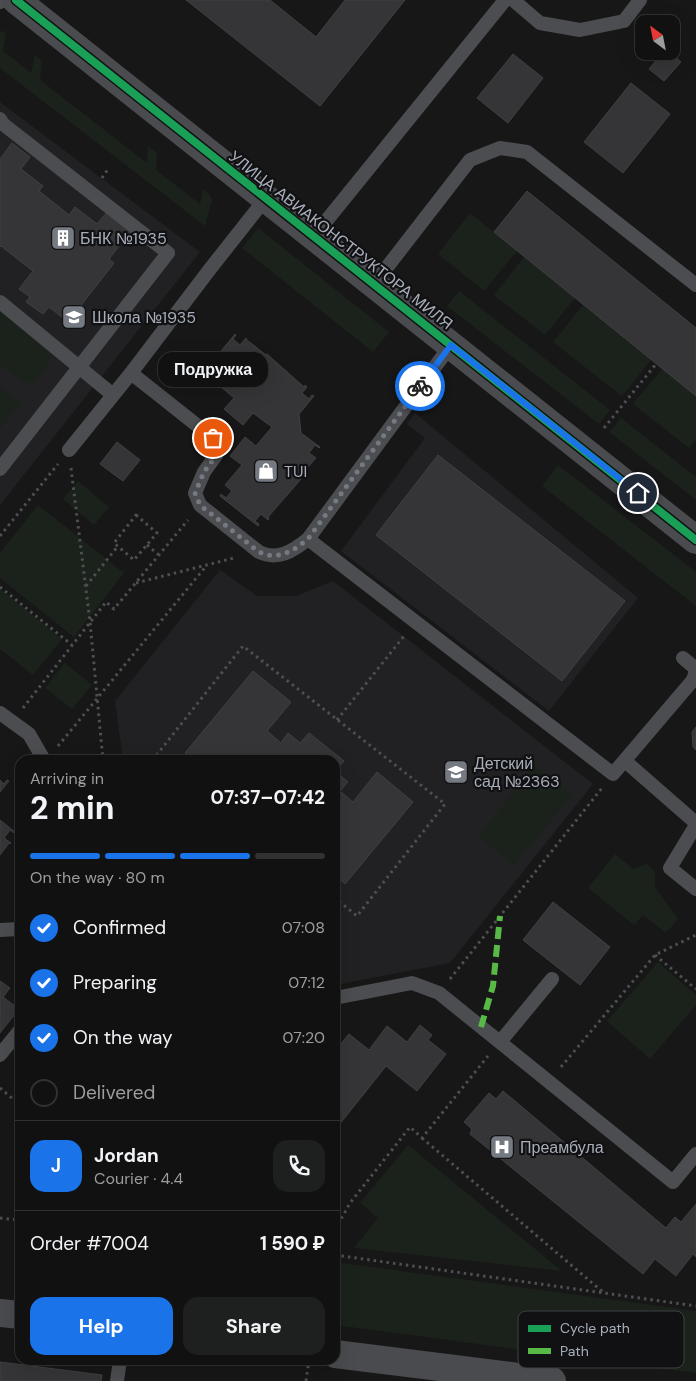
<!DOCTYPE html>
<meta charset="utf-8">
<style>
body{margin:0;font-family:"DM Sans",sans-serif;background:#1e1f1f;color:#f1f3f6;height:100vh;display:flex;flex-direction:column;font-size:19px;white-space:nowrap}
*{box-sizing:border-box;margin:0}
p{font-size:16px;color:#9c9d9f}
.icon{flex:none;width:28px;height:28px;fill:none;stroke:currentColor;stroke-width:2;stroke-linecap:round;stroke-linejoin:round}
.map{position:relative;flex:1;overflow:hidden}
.side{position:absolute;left:15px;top:755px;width:325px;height:610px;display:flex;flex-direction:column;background:#111;border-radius:15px;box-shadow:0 5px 20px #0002,0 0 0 1px #303131}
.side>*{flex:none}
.needle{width:32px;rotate:328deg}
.fabs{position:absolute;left:635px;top:15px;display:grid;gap:10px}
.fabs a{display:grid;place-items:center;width:45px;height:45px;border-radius:10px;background:#111;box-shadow:0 5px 20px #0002,0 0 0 1px #303131;font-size:25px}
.pin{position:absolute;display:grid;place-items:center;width:42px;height:42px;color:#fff;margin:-21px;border:2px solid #fff;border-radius:50%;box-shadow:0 1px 5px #0007}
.courier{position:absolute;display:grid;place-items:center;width:50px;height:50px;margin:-25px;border:4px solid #1a73e8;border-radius:50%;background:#fff;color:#222;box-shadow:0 1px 6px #0007}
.bubble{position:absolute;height:35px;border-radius:15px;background:#111;box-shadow:0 5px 20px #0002,0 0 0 1px #303131;font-size:16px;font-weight:700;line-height:35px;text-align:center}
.headline em{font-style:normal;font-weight:700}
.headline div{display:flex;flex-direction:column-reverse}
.headline{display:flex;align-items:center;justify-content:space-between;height:85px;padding:0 15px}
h1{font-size:32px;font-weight:700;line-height:38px}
.bar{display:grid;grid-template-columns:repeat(4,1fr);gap:8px 5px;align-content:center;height:60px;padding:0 15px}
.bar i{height:6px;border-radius:4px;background:#303131}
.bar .selected{background:#1a73e8}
.bar p{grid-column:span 4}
.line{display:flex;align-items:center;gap:12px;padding:0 15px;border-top:1px solid #303131}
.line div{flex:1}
.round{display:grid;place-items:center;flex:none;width:52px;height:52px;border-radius:15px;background:#1e1f1f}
ol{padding:0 15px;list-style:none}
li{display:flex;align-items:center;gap:15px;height:55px}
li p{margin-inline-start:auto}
li .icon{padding:5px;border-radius:50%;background:#1a73e8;color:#fff;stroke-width:4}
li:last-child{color:#9c9d9f}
li i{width:28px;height:28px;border:2px solid #303131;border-radius:50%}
.button{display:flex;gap:10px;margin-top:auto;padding:10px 15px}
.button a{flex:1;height:58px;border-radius:15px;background:#1a73e8;color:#fff;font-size:20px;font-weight:700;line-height:58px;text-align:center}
.button a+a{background:#1e1f1f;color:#f1f3f6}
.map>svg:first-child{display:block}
</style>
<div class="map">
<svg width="696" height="1381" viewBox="0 0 696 1381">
<rect width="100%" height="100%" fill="#171717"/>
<path fill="#212124" d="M0,102l200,150 -200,253z
M415,413l223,185 -89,113 -208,-160 84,-113 -18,-14z
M220,570l37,26h39l37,-15 260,203 -143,179 -115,22v-225h-212l-8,-59z"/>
<path fill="#1b221b" d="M6,31l-3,20 28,22 4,-18 7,7 -2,18 107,83 1,-17 9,7 -1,17 44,34 3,-15 6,5 3,6 -7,26 -205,-158v-36z
M470,213l47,38 -33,40 -46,-37z
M258,228l131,104 -16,20 -131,-104z
M524,257l51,41 -30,37 -51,-40z
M459,291l151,119 -11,14 -152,-118z
M583,305l68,55 -29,36 -69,-54z
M0,309l49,40c7,12 -9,26 -17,34l-9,-1 -23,-18z
M662,369l34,27v43l-7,9 -56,-44z
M0,387l21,16 -21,26z
M621,418l75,59v23l-87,-68z
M558,465l138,107v34l-154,-120z
M78,481l31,26 -15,18 -31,-26z
M38,505l86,68 -50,64 -74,-59v-25z
M0,589l62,50 -29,36 -33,-26z
M65,663l27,22 -20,24 -27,-21z
M535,765l37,30 -58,70 -36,-29z
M615,854l18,15 14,-5 8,8v15l23,32 -12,14 -23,-18 -9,10 -46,-37z
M658,962l38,33v10l-46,54 -43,-38z
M408,1145l154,126 -208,-23 24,-30 -18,-15z
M335,1262l361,49v62l-361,-48z"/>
<path fill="#353537" stroke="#404144" d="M186,0h84l46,37 29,-37h60l-85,106z
M664,51h4l13,11 -17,19 -15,-12z
M513,54l30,24 -35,45 -31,-25z
M631,83l39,31 -47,59 -39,-31z
M12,143l18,14 -9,12 22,17 -4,5 30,24 6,-8 22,17 11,-13 24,19 -23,29 5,4 -46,59 -19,-15 -6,7 -17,-12 4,-5 -11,-8 14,-18 -32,-25 -1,1v-88z
M527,191l169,137v68l-202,-164z
M235,334l1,1 -3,4 7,6 6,-7 1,2 19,15 1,-1 37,33 1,-2 2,2 -5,6 7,6 3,-4 2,1 -15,18 2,19 19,14 -1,1 -4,-3 -6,8 7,5 -17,19 2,2 -33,38 1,1 -1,2 -7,-6 -6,7 4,3 -1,2 -38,-30 1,-2 5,4 6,-7 -7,-6 17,-20 -12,-9 15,-19 11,9 16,-19 -19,-14 -10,12 -19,-16 10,-11 -21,-18 5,-6 -8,-6 -3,5 -2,-2z
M117,442l23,18 -17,21 -23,-17z
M438,455l187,146 -63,80 -186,-146z
M253,671l38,31 -24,29 14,12 7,-10 12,10 9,-10 35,28 -9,10 13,11 -8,9 13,11 24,-30 36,30 -68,82 -10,-9v-115h-87l-2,-1 -1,1h-51l-9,-7z
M696,727v23l-3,-3 -1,-15z
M0,780l4,4 3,-4 2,1 -9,11z
M0,820l15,12 -1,1 -4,-3 -6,8 7,5 -1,1 -1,-1 -9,12z
M553,902l57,45 -30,38 -57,-45z
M0,981l10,7 -7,9 16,12 -19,24z
M420,1025l12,10 -4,5 18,14 -29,37 -31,-25 -51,64v-79l14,-17 20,16 18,-24 20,16z
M503,1091l163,137 9,-11 6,5 15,-18v53l-3,-3 -17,22 -21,-17 -12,15 -173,-140 2,-5 -8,-7 25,-29 7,6z
M0,1362l102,13 -1,6h-101z"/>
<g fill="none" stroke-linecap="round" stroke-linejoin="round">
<path stroke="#4d4f52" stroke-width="3" stroke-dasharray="2.5 4" stroke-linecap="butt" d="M102,178l6,-9
M604,428l52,-64
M71,468l19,154 13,138
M136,515l21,18 -23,27 -20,-17z
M0,536l58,-72
M147,545l12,10
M136,583l98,-25
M86,586l32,-40
M0,587l72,58
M23,708l83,-106 8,7 74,-89
M337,720l67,-84
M58,746l149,-181
M158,760l-3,-3 88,-111 202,158 -88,112 -22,-18
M655,955l41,34
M450,979l152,-191
M561,1067l94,-112 41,-20
M0,1088l20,17
M422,1138l182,155
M0,1218l20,2
M335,1230l15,-27 60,-76 12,11 66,-82
M335,1255l361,51
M306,1381l3,-21"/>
<path stroke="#4b4d50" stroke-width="14" d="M513,0l27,23 40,7 44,-9 16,-21
M0,2l1,-2
M0,119l3,5 165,129 -168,216
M314,236l191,-236
M374,284l96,-124 30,-12 27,4 169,133
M0,302l113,93
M131,373l82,65 4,8v8l-13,18 -9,21 5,12 59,47c19,9 34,-1 49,-13l143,-194
M69,450l62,-77 79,-104 56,-71
M308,539l305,235 80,-94 3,-9
M683,658l13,11
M0,713l29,21 15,26
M625,761l71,62
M696,825l-26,43 26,21
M0,930l20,-1
M335,998l77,-15 27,10 234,189 23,-28
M500,1042l52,-63
M0,1055l20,-25
M117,1381l3,-21"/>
<path stroke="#4a4b4f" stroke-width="28" d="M16,0l680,540
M0,1313l20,2
M335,1354l217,27"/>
<path stroke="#58b947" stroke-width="6" stroke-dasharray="12 6" stroke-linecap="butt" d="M481,1027l12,-41 7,-70"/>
<defs>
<path id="cycleway" d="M16,0l680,540"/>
</defs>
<use href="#cycleway" stroke="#111113" stroke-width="11"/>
<use href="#cycleway" stroke="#1a9f57" stroke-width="8"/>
</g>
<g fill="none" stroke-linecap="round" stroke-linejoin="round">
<path stroke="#757981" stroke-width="5" stroke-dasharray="0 9" d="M213,438l5,8 -1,8 -13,18 -9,21 5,12 59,47c19,9 34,-1 49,-13l112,-153"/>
<path stroke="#1a73e8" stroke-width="6" d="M420,386l31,-41 187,148"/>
</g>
<defs>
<symbol id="building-square" viewBox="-11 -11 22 22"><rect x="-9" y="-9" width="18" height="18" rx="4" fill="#757981" stroke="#111113"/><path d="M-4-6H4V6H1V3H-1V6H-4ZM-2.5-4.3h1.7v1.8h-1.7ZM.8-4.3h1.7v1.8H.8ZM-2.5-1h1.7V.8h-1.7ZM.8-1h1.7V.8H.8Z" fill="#fff"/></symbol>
<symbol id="school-square" viewBox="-11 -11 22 22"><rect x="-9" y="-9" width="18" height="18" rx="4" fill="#757981" stroke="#111113"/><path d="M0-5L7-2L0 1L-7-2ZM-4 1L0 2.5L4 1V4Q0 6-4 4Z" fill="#fff"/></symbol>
<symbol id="shop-square" viewBox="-11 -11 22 22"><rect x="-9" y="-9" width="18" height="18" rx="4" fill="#757981" stroke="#111113"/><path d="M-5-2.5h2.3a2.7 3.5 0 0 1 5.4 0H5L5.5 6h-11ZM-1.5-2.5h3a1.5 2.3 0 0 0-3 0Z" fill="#fff"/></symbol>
<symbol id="hospital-square" viewBox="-11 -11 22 22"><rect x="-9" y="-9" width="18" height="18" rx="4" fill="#757981" stroke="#111113"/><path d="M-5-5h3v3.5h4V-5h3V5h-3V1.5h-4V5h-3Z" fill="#fff"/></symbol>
</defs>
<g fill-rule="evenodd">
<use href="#building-square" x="49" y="224" width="28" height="28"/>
<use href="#school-square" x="60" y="303" width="28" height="28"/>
<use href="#shop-square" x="252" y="457" width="28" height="28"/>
<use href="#school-square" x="442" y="758" width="28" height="28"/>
<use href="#hospital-square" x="488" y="1133" width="28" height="28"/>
</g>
<g text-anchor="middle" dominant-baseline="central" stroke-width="4.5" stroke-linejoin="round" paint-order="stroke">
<g font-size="16" fill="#a7aeba" stroke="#111113" text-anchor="start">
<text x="80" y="238">БНК №1935</text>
<text x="92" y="317">Школа №1935</text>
<text x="284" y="471">TUI</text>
<text x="474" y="763">Детский<tspan x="474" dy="18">сад №2363</tspan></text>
<text x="520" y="1147">Преамбула</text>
</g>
<g font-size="16" fill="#a7aeba" stroke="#111113">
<text transform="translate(341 240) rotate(38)">УЛИЦА АВИАКОНСТРУКТОРА МИЛЯ</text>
</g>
</g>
<rect x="518" y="1311" width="166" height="57" rx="8" fill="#111113" stroke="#3e4045" stroke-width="1"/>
<rect x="528" y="1325" width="23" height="7" fill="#1a9f57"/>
<rect x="528" y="1348" width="23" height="6" fill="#58b947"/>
<g font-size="14" fill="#a7aeba">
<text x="560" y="1333">Cycle path</text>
<text x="560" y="1356">Path</text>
</g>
</svg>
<div class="fabs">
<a><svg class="needle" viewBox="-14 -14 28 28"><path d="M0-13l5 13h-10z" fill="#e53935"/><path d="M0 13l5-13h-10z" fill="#9c9d9f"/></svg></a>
</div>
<div class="pin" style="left:213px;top:438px;background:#ea580c"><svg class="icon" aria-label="bag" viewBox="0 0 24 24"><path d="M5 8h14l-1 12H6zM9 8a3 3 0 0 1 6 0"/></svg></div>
<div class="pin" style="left:638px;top:493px;background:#1f2937"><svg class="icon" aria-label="home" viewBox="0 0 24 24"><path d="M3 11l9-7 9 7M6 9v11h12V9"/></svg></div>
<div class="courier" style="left:420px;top:386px"><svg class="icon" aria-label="bike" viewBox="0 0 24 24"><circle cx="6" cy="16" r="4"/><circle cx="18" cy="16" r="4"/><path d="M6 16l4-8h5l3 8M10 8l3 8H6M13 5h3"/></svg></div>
<div class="bubble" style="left:158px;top:352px;width:110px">Подружка</div>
<section class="side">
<div class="headline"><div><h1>2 min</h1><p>Arriving in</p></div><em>07:37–07:42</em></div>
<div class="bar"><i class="selected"></i><i class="selected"></i><i class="selected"></i><i></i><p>On the way · 80 m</p></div>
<ol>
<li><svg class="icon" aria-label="check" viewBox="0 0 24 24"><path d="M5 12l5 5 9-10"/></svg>Confirmed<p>07:08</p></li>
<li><svg class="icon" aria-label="check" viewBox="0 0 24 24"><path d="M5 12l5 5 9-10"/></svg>Preparing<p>07:12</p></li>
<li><svg class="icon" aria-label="check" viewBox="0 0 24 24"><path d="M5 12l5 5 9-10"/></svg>On the way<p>07:20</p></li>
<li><i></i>Delivered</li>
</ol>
<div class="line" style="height:90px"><b class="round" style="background:#1a73e8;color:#fff">J</b><div><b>Jordan</b><p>Courier · 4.4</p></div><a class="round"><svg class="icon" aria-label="phone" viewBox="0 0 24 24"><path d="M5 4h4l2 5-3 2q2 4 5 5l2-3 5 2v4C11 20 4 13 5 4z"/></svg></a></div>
<div class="line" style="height:65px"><div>Order #7004</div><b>1 590 ₽</b></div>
<div class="button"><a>Help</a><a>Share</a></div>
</section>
</div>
